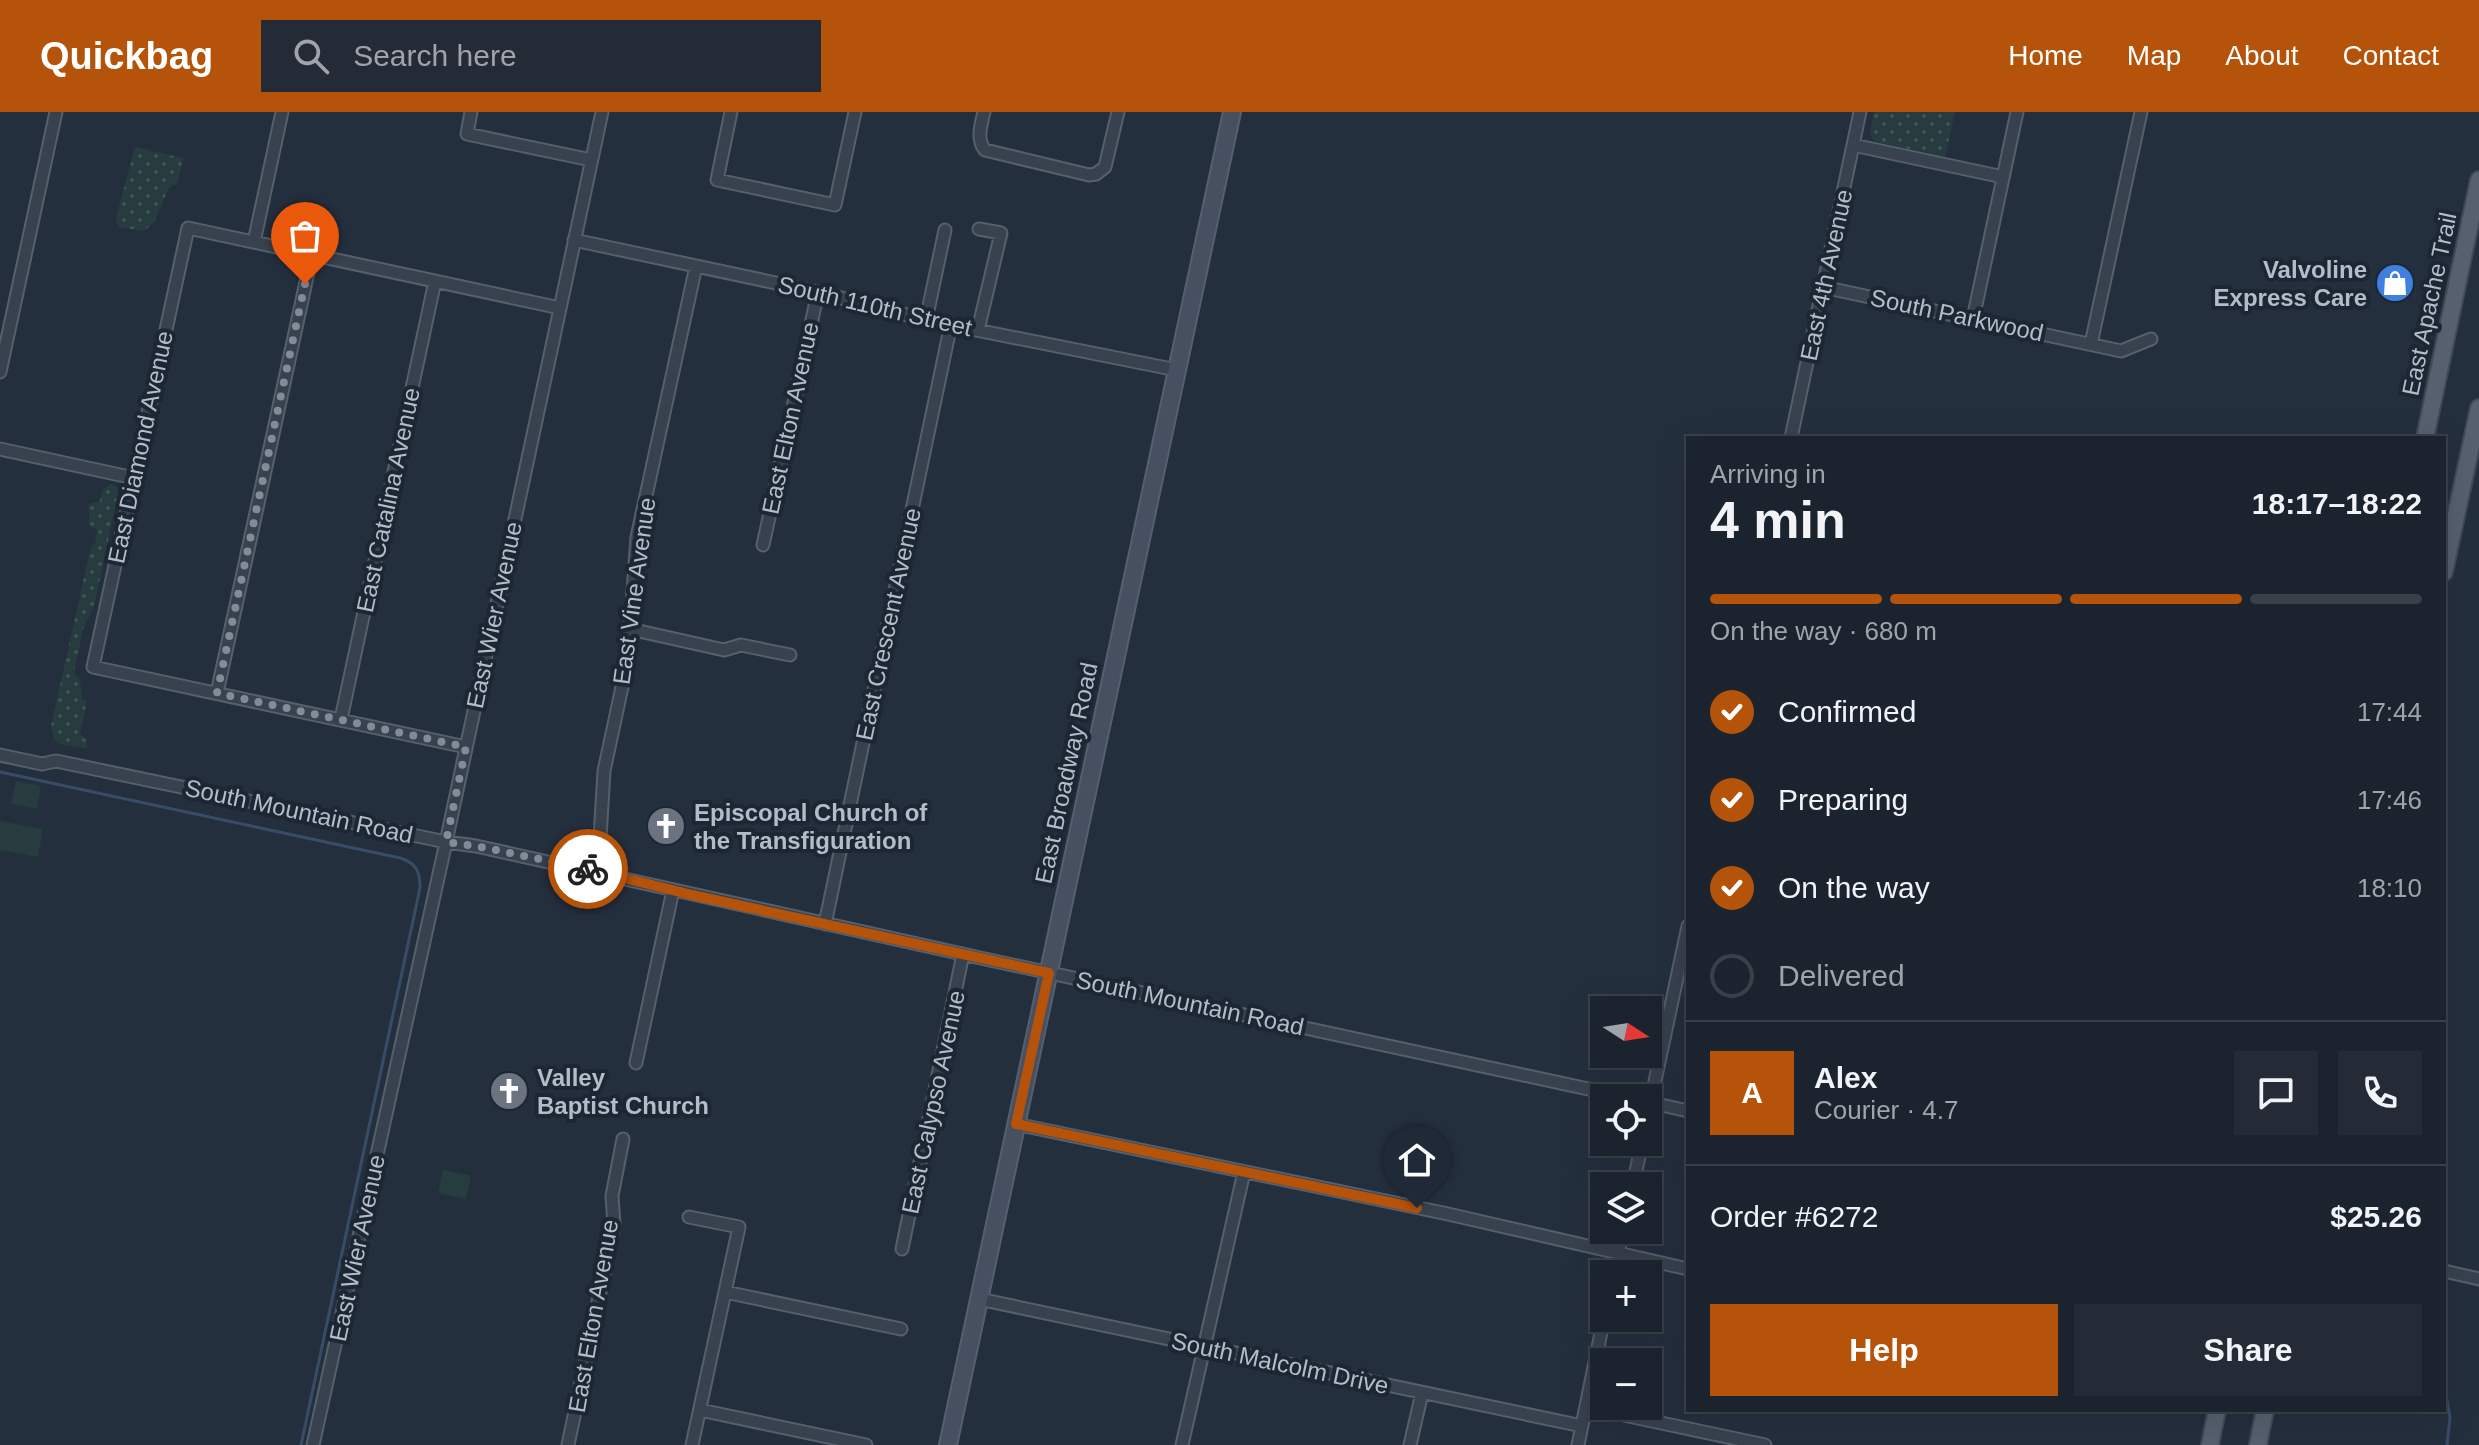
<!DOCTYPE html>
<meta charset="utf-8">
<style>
body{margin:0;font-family:Arial,sans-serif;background:#242b36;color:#f1f3f6;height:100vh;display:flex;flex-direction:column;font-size:30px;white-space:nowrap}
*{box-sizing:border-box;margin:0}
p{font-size:26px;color:#a0a4aa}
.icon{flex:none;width:44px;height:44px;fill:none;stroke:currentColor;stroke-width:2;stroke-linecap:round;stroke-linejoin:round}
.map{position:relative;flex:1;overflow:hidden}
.panel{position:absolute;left:1686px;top:324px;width:760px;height:976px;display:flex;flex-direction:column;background:#1b232e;border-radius:0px;box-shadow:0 8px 32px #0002,0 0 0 2px #39404a}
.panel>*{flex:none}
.needle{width:52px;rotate:102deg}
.controls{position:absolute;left:1590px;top:884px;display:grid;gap:16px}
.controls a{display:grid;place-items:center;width:72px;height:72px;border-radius:0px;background:#1b232e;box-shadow:0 8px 32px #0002,0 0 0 2px #39404a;font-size:40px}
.pin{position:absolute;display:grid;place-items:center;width:68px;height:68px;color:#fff;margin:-82px -34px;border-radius:50% 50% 50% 0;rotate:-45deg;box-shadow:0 0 8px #0007}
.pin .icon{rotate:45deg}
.courier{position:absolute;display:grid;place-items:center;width:80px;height:80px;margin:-40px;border:6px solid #b45309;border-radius:50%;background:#fff;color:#222;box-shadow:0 2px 10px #0007}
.summary em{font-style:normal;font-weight:700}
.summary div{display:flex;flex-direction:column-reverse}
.summary{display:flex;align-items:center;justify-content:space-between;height:136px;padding:0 24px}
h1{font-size:52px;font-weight:700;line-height:60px}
.bar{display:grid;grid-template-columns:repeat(4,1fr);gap:12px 8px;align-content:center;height:96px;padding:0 24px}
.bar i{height:10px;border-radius:6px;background:#39404a}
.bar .current{background:#b45309}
.bar p{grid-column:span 4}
.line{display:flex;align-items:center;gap:20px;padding:0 24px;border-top:2px solid #39404a}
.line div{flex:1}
.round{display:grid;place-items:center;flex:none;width:84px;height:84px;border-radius:0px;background:#242b36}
ol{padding:0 24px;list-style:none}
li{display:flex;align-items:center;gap:24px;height:88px}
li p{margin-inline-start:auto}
li .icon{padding:8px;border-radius:50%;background:#b45309;color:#fff;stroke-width:4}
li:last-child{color:#a0a4aa}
li i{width:44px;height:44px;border:4px solid #39404a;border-radius:50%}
.primary-button{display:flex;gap:16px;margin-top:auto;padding:16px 24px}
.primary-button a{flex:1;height:92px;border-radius:0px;background:#b45309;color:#fff;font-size:32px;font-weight:700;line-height:92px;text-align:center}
.primary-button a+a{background:#242b36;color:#f1f3f6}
header{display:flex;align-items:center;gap:48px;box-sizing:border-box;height:112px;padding:0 40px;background:#b45309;color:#fff}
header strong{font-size:38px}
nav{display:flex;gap:44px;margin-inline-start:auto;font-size:28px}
.search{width:560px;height:72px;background:#242b36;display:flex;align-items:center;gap:20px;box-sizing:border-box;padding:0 28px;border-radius:0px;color:#a0a4aa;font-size:30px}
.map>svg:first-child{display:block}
</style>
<header>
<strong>Quickbag</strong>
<div class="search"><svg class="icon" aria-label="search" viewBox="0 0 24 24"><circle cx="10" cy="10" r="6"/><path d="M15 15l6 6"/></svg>Search here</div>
<nav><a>Home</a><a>Map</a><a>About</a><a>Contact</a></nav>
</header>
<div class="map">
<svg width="2479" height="1333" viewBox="0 0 2479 1333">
<defs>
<pattern id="park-dots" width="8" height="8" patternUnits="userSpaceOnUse" patternTransform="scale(2)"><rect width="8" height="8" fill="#263c3f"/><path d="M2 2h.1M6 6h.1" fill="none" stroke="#435659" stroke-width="1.8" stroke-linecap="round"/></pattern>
</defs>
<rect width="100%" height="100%" fill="#242f3e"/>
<path fill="url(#park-dots)" d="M1874,0h81l-10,45 -72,-16 -3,-8z
M135,35l48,11 -6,27h-5l-4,5 -14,32 -10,9 -26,-4 -2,-9z
M110,372l7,3 1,7 -24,113 -10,18 -10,47 6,9 2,18 5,2 -7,32 7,8v7l-28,-4 -4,-3 -4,-15 40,-180 4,-2 2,-14 -8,-5v-16l-2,-4 13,-4 2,-10z"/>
<path fill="#263c3f" d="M16,669l25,5 -4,23 -26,-5z
M0,709l43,8 -5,28 -38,-7z
M443,1058l28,6 -5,23 -28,-6z"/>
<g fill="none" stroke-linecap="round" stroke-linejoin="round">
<path stroke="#394c67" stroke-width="3" d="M0,660l400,86c16,5 20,13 20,30l-119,557
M2444,1271l6,34 -3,28"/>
<defs>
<path id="minor" d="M471,0l-4,22 124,26
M731,0l-14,68 118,25 20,-93
M984,0c-3,13 -8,27 1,38l104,25 7,-1 9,-7 13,-55
M1853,33l150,32
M574,128l244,52 108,28 251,50
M254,130l28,-130
M1823,175l298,64 30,-12
M1973,207l44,-207
M926,208l19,-90
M978,218l23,-97 -22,-4
M2091,232l50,-232
M0,260l56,-260
M1791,326l69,-326
M0,337l134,29
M763,433l55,-253
M630,517l94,21 17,-5 49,10
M217,581l95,-439
M341,607l94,-438
M466,635l-373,-80 95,-439 372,80
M0,643l42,9 14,-3 390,81 30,4 509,113 645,139
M598,759l6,-100 24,-112 9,-122 59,-271
M825,812l126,-600
M636,951l37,-173
M1648,990l40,9
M1648,1002l40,-188
M1016,1012l432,90 240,55
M1633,1074l9,-44
M689,1105l50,10 -47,218
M902,1137l61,-295
M2444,1159l35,8
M1614,1162l9,-44
M725,1180l176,37
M979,1187l603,127
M1586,1295l179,38
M700,1298l166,35
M313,1333l133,-603 156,-730
M568,1333l46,-220 -2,-29 11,-57
M1182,1333l62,-273
M1410,1333l12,-52
M1578,1333l26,-127"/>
<path id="secondary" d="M948,1333l284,-1333"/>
<path id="primary" d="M2425,326l54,-258
M2444,460l35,-164
M2210,1333l7,-35
M2258,1333l7,-35"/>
</defs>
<use href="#minor" stroke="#565f6c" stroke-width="15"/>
<use href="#secondary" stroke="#565f6c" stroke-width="20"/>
<use href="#primary" stroke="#414a57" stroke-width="20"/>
<use href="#minor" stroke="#38414e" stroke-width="11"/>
<use href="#secondary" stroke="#465061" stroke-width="16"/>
<use href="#primary" stroke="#56606e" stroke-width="16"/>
</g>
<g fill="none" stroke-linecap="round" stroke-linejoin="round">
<path stroke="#828b98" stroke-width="8" stroke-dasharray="0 14.4" d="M305,172l-88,409 249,54 -20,95 30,4 112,23"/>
<path stroke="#b45309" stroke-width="10" d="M588,757l104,26 357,78 -33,151 401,84"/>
</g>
<defs>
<symbol id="shop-disc" viewBox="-11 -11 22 22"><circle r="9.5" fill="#3f7fe0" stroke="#1d2633"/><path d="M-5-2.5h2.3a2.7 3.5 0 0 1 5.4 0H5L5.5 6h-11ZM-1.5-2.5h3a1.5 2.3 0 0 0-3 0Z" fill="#fff"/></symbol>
<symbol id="church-disc" viewBox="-11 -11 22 22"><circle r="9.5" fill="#6b7280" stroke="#1d2633"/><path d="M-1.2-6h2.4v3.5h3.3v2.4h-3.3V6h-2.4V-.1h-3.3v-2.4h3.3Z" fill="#fff"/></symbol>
</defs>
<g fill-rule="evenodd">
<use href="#shop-disc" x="2373" y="149" width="44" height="44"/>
<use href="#church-disc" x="644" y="692" width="44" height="44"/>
<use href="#church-disc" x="487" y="957" width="44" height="44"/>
</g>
<g text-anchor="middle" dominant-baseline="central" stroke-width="8" stroke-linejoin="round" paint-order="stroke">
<g font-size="24" font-weight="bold" fill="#b4bcc9" stroke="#1d2633" text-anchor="start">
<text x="2367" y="157" text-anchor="end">Valvoline<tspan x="2367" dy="28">Express Care</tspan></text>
<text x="694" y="700">Episcopal Church of<tspan x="694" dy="28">the Transfiguration</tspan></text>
<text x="537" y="965">Valley<tspan x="537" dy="28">Baptist Church</tspan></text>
</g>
<g font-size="24" fill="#b4bcc9" stroke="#1d2633">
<text transform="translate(1826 163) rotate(-78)">East 4th Avenue</text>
<text transform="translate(2429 192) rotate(-78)">East Apache Trail</text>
<text transform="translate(875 194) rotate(13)">South 110th Street</text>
<text transform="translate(1957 203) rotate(12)">South Parkwood</text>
<text transform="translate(790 306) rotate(-78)">East Elton Avenue</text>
<text transform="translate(140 335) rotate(-78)">East Diamond Avenue</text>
<text transform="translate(388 388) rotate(-78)">East Catalina Avenue</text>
<text transform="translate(634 479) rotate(-82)">East Vine Avenue</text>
<text transform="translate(494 503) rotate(-78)">East Wier Avenue</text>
<text transform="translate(888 512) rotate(-78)">East Crescent Avenue</text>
<text transform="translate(1066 661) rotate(-78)">East Broadway Road</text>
<text transform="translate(299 699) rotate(12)">South Mountain Road</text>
<text transform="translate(1190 891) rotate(12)">South Mountain Road</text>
<text transform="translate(933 990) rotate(-78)">East Calypso Avenue</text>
<text transform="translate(357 1136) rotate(-78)">East Wier Avenue</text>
<text transform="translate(593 1204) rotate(-80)">East Elton Avenue</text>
<text transform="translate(1280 1251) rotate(12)">South Malcolm Drive</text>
</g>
</g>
</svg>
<div class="controls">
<a><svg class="needle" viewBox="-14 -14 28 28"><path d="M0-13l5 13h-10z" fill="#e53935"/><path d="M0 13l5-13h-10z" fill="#a0a4aa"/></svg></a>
<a><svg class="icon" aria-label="locate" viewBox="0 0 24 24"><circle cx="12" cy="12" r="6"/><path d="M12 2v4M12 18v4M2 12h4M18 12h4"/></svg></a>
<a><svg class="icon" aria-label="layers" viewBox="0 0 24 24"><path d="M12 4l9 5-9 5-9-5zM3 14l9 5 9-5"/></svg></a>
<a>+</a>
<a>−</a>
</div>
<div class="pin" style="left:305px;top:172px;background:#ea580c"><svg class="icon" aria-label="bag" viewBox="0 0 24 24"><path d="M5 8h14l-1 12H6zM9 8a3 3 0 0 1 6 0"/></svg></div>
<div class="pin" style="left:1417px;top:1096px;background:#1f2937"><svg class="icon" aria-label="home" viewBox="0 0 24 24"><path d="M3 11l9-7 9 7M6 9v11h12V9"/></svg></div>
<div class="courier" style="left:588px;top:757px"><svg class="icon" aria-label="bike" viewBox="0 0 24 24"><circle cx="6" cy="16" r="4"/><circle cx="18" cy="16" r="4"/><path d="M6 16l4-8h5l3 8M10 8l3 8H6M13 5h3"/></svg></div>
<section class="panel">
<div class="summary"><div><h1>4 min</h1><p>Arriving in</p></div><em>18:17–18:22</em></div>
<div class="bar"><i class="current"></i><i class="current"></i><i class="current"></i><i></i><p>On the way · 680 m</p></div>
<ol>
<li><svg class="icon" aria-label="check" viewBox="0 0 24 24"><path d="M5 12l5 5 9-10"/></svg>Confirmed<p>17:44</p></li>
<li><svg class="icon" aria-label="check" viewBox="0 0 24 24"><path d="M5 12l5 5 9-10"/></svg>Preparing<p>17:46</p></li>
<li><svg class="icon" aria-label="check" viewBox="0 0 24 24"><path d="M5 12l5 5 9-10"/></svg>On the way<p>18:10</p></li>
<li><i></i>Delivered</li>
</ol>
<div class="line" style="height:144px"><b class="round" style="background:#b45309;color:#fff">A</b><div><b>Alex</b><p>Courier · 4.7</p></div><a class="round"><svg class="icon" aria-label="chat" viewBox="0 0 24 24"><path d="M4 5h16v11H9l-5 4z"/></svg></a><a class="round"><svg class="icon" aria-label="phone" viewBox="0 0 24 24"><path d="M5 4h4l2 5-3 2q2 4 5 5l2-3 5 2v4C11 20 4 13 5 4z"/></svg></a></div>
<div class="line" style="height:104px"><div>Order #6272</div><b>$25.26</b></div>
<div class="primary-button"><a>Help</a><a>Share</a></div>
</section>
</div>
